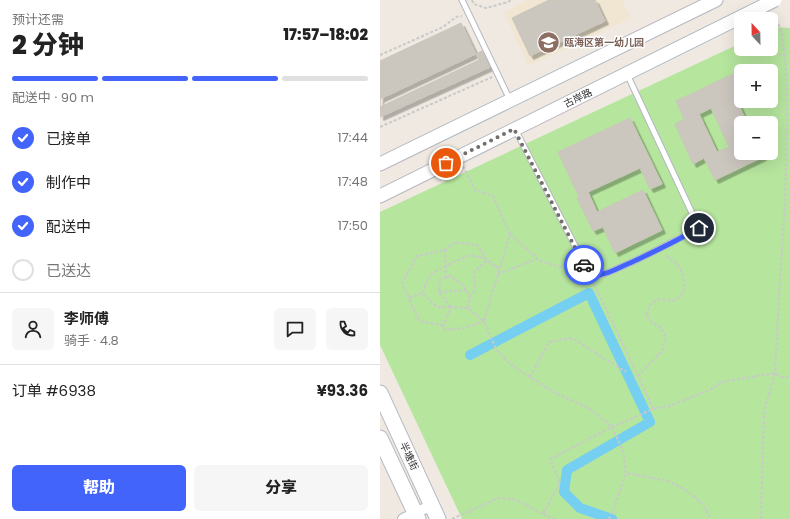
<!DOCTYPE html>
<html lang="zh">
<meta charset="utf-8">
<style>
body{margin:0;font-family:Poppins,"Noto Sans SC",sans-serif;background:#f6f6f6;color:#222;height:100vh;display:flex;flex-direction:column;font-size:15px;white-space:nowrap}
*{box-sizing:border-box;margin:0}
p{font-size:13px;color:#767676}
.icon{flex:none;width:22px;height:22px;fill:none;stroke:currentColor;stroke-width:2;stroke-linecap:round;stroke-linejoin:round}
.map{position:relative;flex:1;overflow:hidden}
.side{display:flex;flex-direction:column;background:#fff;width:380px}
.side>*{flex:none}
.needle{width:26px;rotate:338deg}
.buttons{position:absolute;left:354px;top:12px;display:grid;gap:8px}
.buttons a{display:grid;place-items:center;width:44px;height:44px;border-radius:6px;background:#fff;box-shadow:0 4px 16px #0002;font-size:20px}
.pin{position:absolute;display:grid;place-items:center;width:34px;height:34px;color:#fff;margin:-17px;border:2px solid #fff;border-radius:50%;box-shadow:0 1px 4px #0007}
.courier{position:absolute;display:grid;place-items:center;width:40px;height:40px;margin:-20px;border:3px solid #4264fb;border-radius:50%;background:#fff;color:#222;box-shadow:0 1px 5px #0007}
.head em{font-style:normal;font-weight:800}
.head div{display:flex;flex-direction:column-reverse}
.head{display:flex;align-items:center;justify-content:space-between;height:68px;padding:0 12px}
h1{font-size:26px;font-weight:800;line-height:30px}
.bar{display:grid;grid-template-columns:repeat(4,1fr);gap:6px 4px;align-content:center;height:48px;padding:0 12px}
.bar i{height:5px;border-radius:3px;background:#e0e0e0}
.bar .on{background:#4264fb}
.bar p{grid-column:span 4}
.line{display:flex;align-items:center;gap:10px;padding:0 12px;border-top:1px solid #e0e0e0}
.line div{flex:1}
.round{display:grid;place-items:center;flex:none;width:42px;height:42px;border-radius:6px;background:#f6f6f6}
ol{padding:0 12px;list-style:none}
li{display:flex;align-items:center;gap:12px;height:44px}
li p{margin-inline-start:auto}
li .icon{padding:4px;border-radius:50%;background:#4264fb;color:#fff;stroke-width:4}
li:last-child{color:#767676}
li i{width:22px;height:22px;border:2px solid #e0e0e0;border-radius:50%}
.cta{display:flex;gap:8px;margin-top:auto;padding:8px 12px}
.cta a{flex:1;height:46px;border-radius:6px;background:#4264fb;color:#fff;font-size:16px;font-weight:800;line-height:46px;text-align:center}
.cta a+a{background:#f6f6f6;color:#222}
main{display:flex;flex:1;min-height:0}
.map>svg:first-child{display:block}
</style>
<main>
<section class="side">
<div class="head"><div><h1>2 分钟</h1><p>预计还需</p></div><em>17:57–18:02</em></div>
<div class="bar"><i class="on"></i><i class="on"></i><i class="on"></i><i></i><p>配送中 · 90 m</p></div>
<ol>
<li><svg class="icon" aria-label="check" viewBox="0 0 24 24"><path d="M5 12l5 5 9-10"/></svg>已接单<p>17:44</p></li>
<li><svg class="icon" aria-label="check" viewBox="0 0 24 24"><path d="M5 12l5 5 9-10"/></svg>制作中<p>17:48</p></li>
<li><svg class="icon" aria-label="check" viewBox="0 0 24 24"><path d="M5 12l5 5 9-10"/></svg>配送中<p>17:50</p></li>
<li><i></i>已送达</li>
</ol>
<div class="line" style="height:72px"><a class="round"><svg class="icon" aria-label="person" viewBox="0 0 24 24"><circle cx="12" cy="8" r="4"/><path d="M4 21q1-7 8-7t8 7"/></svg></a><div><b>李师傅</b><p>骑手 · 4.8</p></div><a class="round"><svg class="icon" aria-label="chat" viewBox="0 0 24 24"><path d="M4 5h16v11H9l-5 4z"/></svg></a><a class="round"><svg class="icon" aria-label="phone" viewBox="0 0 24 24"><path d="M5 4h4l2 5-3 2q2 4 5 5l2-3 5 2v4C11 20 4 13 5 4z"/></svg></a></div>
<div class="line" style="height:52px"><div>订单 #6938</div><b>¥93.36</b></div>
<div class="cta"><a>帮助</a><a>分享</a></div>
</section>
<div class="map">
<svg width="410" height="519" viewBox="0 0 410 519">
<defs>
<filter id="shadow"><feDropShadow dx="3.5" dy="3.5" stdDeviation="0" flood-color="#0004"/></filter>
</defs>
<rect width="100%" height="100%" fill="#efe9e1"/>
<path fill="#f0e6d1" d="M147,0h95l9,18 -103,48 -24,-54z"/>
<path fill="#b6e59e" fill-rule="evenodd" d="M396,27l14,1v491h-328l-82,-174v-133l361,-169v6h30v-20zM361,71h30v30h-30zM361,123h30v30h-30z"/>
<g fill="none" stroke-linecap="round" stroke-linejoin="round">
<path stroke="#75cff0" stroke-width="10" d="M90,355l119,-62 61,129 -83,48 -3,22 16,16 32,11"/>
</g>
<path fill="#cbc7bf" stroke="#cbc5ba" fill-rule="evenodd" filter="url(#shadow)" d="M169,0h46l10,21 -75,35 -18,-38z
M81,23l18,37 -99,47v-46z
M102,51l8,16 -110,50v-18z
M374,64l4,7h-17v22l-6,3 12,27h-6v30h20l2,4 -48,23 -11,-22 -11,6 -18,-40 9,-5 -8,-18zM331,108l18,39 -12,5 -18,-38z
M250,118l32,66 -12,5 -10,-21 -52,24 9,20 46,-22 19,40 -47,23 -12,-26 -10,4 -16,-33 2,-1 -21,-45z"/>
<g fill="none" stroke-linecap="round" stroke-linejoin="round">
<defs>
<path id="service" d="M82,0l48,100
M135,129l75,146c14,2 27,-7 40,-12 24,-11 46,-23 69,-35l-72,-154"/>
<path id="minor" d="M23,519l29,-14"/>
<path id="tertiary" d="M0,164l336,-164
M0,196l385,-191"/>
<path id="secondary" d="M0,393l58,126
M0,438l38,81"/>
</defs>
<use href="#service" stroke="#b4b7c1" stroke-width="7"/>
<use href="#minor" stroke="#b4b7c1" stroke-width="12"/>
<use href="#tertiary" stroke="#b4b7c1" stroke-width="15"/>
<use href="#secondary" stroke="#b4b7c1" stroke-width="17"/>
<path stroke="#c9c9c9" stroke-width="2" stroke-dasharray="3 2" stroke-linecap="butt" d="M92,0l2,4 12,4 22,-6 3,-2
M391,48l13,9
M0,55l63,-28 13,-10 6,-1
M0,127l112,-50
M83,166l12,24 18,6 17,38 -26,87 12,28 14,15 40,26 40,19 22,18 11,24 3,22 42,8 20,10 15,14 8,14
M130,234l30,27 41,12
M65,250l1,28
M118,274l39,-15
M59,292l27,-2
M90,297l5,-8 -1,-17 13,-12
M29,298l13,-5
M71,307h-14l-15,-14 8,-18 15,-9 25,-11 17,4
M71,307l-12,-15 1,-12 10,-4 13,9 7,12 -2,11
M104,321l-20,7 -19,2 -3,-5 -23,-4 -17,-38 15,-27 28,-6 10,-8 22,3 10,15 12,9
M63,327l8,-20 17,1 16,13
M258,376l24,-25 4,-14 -5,-9 -10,-6 -5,-7 4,-10 8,-6 15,2c3,-2 7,-4 8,-6 7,-9 2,-23 -4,-31 -3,-4 -9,-5 -12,-10
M150,377l19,-35 23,-4 54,34
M273,409l16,-3 41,-16 12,-8 53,-9 6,4h9
M163,514l11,5
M72,519l46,-21 18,2 27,14 17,-31 -10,-24 62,-32 41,-18 -15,-33 -45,-94
M229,519l6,-14 11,-32
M381,519l3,-108 11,-38 5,-94 5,-76 2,-85 -1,-50 -4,-34 -8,-22"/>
<use href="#service" stroke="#fff" stroke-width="5"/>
<use href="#minor" stroke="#fff" stroke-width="10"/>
<use href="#tertiary" stroke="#fff" stroke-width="13"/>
<use href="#secondary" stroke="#fff" stroke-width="15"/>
<defs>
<path id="tertiary-bridge" d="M385,5l10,-5"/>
</defs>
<use href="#tertiary-bridge" stroke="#b4b7c1" stroke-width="15" stroke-linecap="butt"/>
<use href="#tertiary-bridge" stroke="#fff" stroke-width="13"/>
</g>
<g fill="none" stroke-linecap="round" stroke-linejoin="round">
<path stroke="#726f6d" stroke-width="4" stroke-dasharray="0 7.2" d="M66,163l68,-34 70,136"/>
<path stroke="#4264fb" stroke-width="5" d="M204,265l6,10c14,2 27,-7 40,-12 24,-11 46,-22 69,-35"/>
</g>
<defs>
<symbol id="school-disc" viewBox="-11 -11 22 22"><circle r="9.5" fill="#8d6e63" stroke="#fff"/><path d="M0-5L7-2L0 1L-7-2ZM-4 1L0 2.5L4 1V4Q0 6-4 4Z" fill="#fff"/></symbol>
</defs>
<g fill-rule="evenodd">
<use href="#school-disc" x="156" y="30" width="25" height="25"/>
</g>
<g text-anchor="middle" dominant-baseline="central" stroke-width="3" stroke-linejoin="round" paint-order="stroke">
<g font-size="10" font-weight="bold" fill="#785e54" stroke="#fff" text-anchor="start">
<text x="184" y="42">瓯海区第一幼儿园</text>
</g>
<g font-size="10" fill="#2e2e2e" stroke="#fff">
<text transform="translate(198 98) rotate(-26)">古岸路</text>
<text transform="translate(29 456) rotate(65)">半塘街</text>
</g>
</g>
</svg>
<div class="buttons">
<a><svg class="needle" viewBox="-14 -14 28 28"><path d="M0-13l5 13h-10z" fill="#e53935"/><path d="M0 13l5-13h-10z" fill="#767676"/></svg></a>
<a>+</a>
<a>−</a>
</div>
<div class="pin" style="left:66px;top:163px;background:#ea580c"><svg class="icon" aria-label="bag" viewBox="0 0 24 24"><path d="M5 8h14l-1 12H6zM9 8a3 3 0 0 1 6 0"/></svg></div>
<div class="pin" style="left:319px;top:228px;background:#1f2937"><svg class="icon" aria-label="home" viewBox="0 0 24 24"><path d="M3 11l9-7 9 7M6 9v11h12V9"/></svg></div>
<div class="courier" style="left:204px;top:265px"><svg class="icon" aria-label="car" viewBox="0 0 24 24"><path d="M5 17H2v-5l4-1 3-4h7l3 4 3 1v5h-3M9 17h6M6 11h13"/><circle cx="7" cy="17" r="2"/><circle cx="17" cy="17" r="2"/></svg></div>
</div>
</main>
